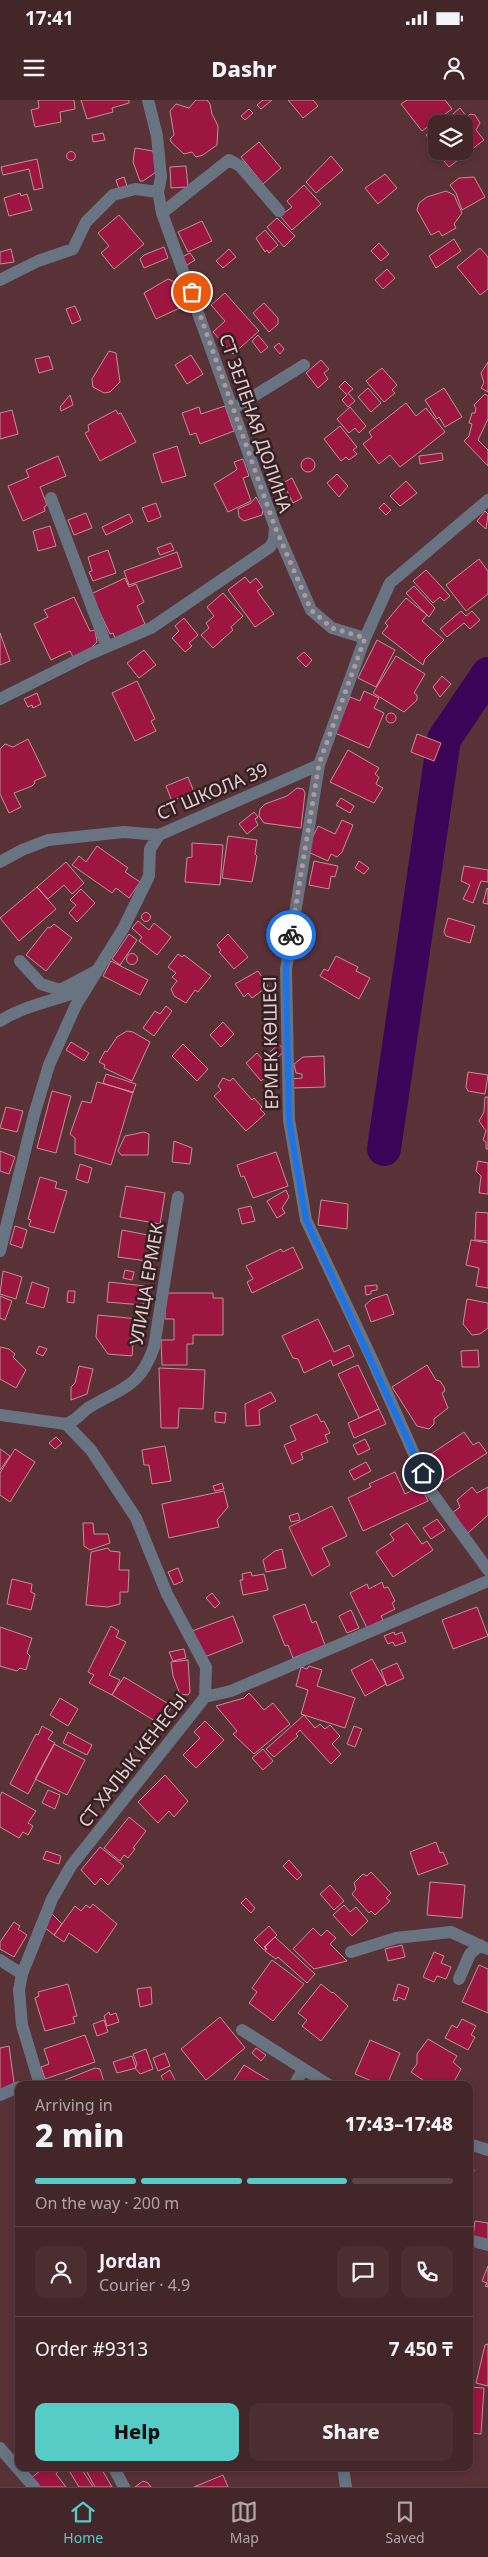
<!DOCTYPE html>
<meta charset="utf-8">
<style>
body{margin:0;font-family:"Noto Sans",sans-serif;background:#4a2e32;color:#f1f3f6;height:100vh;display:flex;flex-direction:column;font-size:19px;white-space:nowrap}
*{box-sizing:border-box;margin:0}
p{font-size:16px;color:#afa5a8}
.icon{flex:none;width:28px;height:28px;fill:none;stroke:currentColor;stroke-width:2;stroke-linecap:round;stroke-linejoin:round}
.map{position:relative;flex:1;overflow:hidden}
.details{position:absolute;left:15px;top:1981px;width:458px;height:390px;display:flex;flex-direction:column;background:#43262a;border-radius:10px;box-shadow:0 2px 12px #0003,0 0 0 1px #5b4347}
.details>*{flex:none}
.tools{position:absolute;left:428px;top:15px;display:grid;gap:10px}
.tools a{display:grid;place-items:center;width:45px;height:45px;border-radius:10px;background:#43262a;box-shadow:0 2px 12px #0003,0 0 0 1px #5b4347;font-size:25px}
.pin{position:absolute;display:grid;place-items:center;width:42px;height:42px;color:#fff;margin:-21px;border:2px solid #fff;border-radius:50%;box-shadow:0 1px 5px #0007}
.courier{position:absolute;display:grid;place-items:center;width:50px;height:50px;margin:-25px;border:4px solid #1a73e8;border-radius:50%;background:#fff;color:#222;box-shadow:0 1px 6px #0007}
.summary em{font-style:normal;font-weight:800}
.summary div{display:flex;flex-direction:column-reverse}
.summary{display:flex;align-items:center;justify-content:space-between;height:85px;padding:0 20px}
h1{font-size:32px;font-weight:800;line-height:38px}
.bar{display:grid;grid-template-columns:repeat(4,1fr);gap:8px 5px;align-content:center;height:60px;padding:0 20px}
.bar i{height:6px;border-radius:4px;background:#5b4347}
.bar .on{background:#55cdc6}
.bar p{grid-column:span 4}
.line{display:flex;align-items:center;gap:12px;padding:0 20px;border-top:1px solid #5b4347}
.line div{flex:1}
.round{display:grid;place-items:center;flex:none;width:52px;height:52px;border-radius:10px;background:#4a2e32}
.action{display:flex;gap:10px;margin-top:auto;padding:10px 20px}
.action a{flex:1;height:58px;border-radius:10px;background:#55cdc6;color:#111;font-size:20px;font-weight:800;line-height:58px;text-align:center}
.action a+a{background:#4a2e32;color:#f1f3f6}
.status{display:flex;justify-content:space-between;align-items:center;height:35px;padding:0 25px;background:#43262a;direction:ltr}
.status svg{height:14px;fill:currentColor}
header{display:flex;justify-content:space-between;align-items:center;height:65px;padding:0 20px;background:#43262a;font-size:22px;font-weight:800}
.dock{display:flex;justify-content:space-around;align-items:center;height:70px;border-top:1px solid #5b4347;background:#43262a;font-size:14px;color:#afa5a8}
.dock a{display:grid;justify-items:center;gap:2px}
.dock .on{color:#55cdc6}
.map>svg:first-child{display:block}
</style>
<div class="status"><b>17:41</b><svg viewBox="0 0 49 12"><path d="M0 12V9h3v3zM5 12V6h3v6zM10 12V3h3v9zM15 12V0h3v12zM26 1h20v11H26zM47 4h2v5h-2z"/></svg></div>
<header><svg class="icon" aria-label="menu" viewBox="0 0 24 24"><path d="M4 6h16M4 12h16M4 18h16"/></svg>Dashr<svg class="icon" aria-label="person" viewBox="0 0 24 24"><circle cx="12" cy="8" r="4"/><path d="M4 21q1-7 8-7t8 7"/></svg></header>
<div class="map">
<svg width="488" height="2387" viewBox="0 0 488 2387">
<rect width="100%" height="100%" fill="#593238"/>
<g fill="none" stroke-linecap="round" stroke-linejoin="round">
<path stroke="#3c0458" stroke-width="34" d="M384,1049l60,-410 44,-65"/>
</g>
<path fill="#9d1642" stroke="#c09197" d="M38,0h36l1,9 -15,3 1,10 -26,5 -4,-17 8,-2z
M81,0h48v3l-17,5 1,4 -26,7z
M196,0h11l3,4 2,10 6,12 -1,19 -14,10 -7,2 -4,-5 -8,2 -13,-12 -1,-3 4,-4 -4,-24 6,-7 13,4z
M263,0h9l-11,9 -4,-4z
M288,0h25l5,6 -15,12z
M407,0h38l7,9 -30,22 -21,-27z
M460,8l7,9 3,-3 5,1 5,8 -4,7 8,10 -35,27 -17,-20 2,-2 -8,-10 10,-8v24h28v-27h-23z
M249,9l4,4 -8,7 -4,-4z
M103,33l2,7 -12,2 -1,-7z
M259,42l22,26 -18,16 -22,-27z
M135,48l18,3 3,21 -13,9h-3l-7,-19z
M66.5 56a4.5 4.5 0 1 1 9 0a4.5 4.5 0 1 1-9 0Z
M331,56l12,14 -27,23 -10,-11z
M37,59l6,29 -9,2 -5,-21 -26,6 -2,-8z
M186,66l2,21 -17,1 -1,-21z
M385,74l12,14 -19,16 -13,-16z
M124,77l3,9 -8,3 -3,-9z
M474,77l11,20 -23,13 -6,-17 -6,-8 9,-7z
M304,85l17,19 -29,26 -12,-14 12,-9 -5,-6z
M446,91l8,4 8,18 -8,11 2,4 -14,8 -3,-5 -8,4 -14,-25 2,-7 8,-6z
M20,93l1,3 6,-2 5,16 -23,6 -5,-18z
M119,115l25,29 -30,25 -13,-16 8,-7 -11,-13z
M277,118l18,18 -11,11 -17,-20z
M202,121l10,20 -24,11 -10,-20z
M265,130l13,15 -9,8 -2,-3 -2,2 -9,-14z
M454,139l7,12 -25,17 -7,-12z
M379,143l10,11 -8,7 -10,-10z
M164,147l4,11 -24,10 -4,-9 4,-4z
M480,148l8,9v32l-8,6 -23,-28z
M11,149l3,13 -14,2v-12z
M229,149l7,8 -13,11 -7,-7z
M190,153l5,7 -8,5 -5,-8z
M387,169l8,9 -12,11 -8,-9z
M168,179l5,2 11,25 -28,13 -12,-26z
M225,193l34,38 -26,23 -20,-22 12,-11 -14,-16z
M264,203l14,15v6l-9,8 -16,-19z
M75,206l6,14 -9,4 -6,-15z
M258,235l10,12 -7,6 -9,-12z
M279,243l5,6 -4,5 -6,-7z
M109,251l7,2 4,29 -10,10 -6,1 -11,-6 -1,-8z
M191,255l12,19 -16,10 -12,-19z
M49,256l4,13 -14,4 -4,-14z
M321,260l8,9 -5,4 4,6 -10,9 -12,-15z
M488,262v30l-7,-4 3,-5 -3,-10z
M382,268l15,17 -5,5 3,3 -11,9 -18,-21z
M345,281l8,8 -5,4 7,8 -7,6 -6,-7 5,-5 -8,-8z
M368,288l13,15 -10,9 -13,-15z
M444,288l18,29 -17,10 -6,-10 -2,2 -12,-19z
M485,294l3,2v23l-10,21 10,10v16l-24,-25 5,-5 3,-12 -3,-1 3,-10h3l1,-4 -2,-4z
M70,295l3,10 -12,6 -1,-4z
M406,303l10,13 10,-8 19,24 -45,35 -10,-12 -11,9 -16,-20 9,-7 -3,-5z
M225,306l9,25 -34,13 -4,-11 -6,2 -8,-22 17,-6 2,7z
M350,307l16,19 -7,7 -4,-5 -6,5 -12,-14z
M12,310l6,24 -18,5v-26z
M116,310l2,4 3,-1 15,29 -36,19 -15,-28 4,-2 -1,-6z
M340,326l17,21 -4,3 4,4 -8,6 -3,-3 -5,4 -17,-22z
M177,346l9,30 -24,7 -9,-29z
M442,353l1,7 -23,4 -1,-8z
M58,356l8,20 -26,11 7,18 -3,2 1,4 -22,10 -15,-35 21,-9 -3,-7z
M301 365a7 7 0 1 1 14 0a7 7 0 1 1-14 0Z
M243,359l6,17 -6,2 8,23 -23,11 -14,-28 21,-13 2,-2 -3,-7z
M337,374l11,12 -9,11 -12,-14z
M292,378l10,20 -9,5 -10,-20z
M406,381l11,12 -17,13 -10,-10z
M256,397l7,13 -1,5 -18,6 -5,-4 -1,-8 13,-6z
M156,403l5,14 -13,5 -6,-14z
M384,403l7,7 -5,5 -7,-7z
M485,411l3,3 -2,15 -9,-8z
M86,413l6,15 -18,7 -6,-15z
M129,414l4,8 -27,13 -4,-8z
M50,426l6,20 -18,5 -5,-20z
M171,443l3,7 -14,5 -3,-7z
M108,450l8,23 -23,8 -4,-9 3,-1 -4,-14z
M177,452l5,15 -53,18 -5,-14z
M479,459l9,12v23l-22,17 -20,-26z
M426,470l24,26 -6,5 -4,-4 -7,6 -20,-22z
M245,477l5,6 6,-5 7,9 -6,4 17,23 -19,13 -27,-37z
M125,478l4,9 7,-3 8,18 -7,4 8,18 -30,14 -2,-5 -3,1 -19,-40z
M414,486l21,22 -6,9 -23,-24z
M223,493l20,23 -12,11 2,3 -20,18 -12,-13 8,-7 -3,-5 8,-7 -7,-9z
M74,497l16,34 5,-1 2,12 -7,7 -17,8 -3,-6 -19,9 -17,-36 14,-7 -4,-7z
M406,498l21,17 -5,6 22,19 -19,19 -2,6 -41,-32 6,-7 -3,-3z
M461,511l5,5 6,-5 8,9 -10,9 -6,-6 -17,14 -7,-8z
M184,518l14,17 -9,8 3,3 -7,6 -13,-14 7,-7 -4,-5z
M0,533l10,28 -10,4z
M377,540l18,10 -19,37 -18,-9z
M144,550l12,15 -17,13 -12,-15z
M304,552l8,8 -6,7 -9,-9z
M396,556l29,18 -11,19 3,2v5l-13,12 -31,-19z
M442,576l9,8 -11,13 -7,-10z
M137,581l18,38 -4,2 5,10 -21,10 -23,-48z
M364,591l15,7 -5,10 10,5 -15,35 -34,-15 15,-36 10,4z
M37,593l4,11 -8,4 -1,-3 -4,2 -4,-8z
M386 618a5 5 0 1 1 10 0a5 5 0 1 1-10 0Z
M417,634l24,9 -7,18 -23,-9z
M28,639l18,37 -12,5 1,2 -3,3 -18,7 7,14 -12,6 -9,-19v-45l5,-5 8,3z
M348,650l31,18 -4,6 4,3 -3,7 7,4 -9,15 -44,-21z
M188,677l6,15 -22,9 -6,-15z
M297,688l6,1 2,4 -4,35 -37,-5 -5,-7 1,-7 5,-5 22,-8z
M341,698l13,8 -4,7 -14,-8z
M254,712l4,5 -3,2 3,6 -11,9 -8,-10z
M342,720l11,5 -11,27 -5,5 -6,-3 -3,7 -22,-10 12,-25 17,8z
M228,736l29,4 -2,14 2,2 -5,26 -30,-4z
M192,743l31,2 -3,40 -35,-3 2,-24 5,-1z
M97,746l31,22 -3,4 15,10 -11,16 -13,-10 -4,5 -40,-28 7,-9 7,6z
M314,761l24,5 -3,11 -4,-1 -2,13 -20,-4z
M359,761l10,7 -5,6 -9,-6z
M66,762l18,21 -12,11 -8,-9 -16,14 -11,-12z
M464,766l24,4v12l-7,-1 -8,22 -10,-4 7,-14 -9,-4z
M37,787l19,22 -37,32 -19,-23z
M487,788l1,1v15l-5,-1z
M81,789l14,14 -18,19 -8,-9 7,-8 -6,-5z
M141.5 817a4.5 4.5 0 1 1 9 0a4.5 4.5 0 1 1-9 0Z
M448,818l27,8 -5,17 -24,-7 -2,-4z
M138,821l11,9 5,-7 17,14 -14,18 -18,-14 3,-4 -10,-9z
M54,824l18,14 -26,33 -20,-16 22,-28 2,1z
M129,834l8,6 -17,25 -8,-6z
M228,834l20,23 -14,12 -15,-17 2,-2 -4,-5z
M126.5 859a5.5 5.5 0 1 1 11 0a5.5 5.5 0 1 1-11 0Z
M178,854l4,3 2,-2 27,21 -13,16 -3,-2 -9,13 -12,-7 -3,-7 6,-8 -5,-4 4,-4 -8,-6z
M336,856l22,11 -2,4 14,7 -11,21 -39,-23 4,-7 4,2z
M111,861l37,19 -8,15 -37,-19z
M258,871l10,15 -16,12 -4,-5 -4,4 -9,-13z
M166,906l6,5 -18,25 -11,-8 12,-17 5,3z
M223,922l11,12 -13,13 -11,-12z
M127,931l6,1 17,10 -18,39 -28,-13 1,-3 -6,-3 6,-11 2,1 10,-15z
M71,942l18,11 -5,8 -18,-11z
M183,944l25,25 -11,12 -25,-25z
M279,944l6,7 -14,12 4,6 -14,12 -15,-18 11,-10 5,6z
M324,956l1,31 -33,1v-9l10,-1v-4l-6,-1 -2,-9 9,-7z
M468,972l20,3 -3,19 -17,-3 -2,-4z
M106,974l30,10 -3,9 -30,-10z
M223,978l7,3 3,-3 19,22 2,-2 8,9 -2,2 5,5 -19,17 -32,-35 7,-6 -3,-4z
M97,982l36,10 -22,73 -36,-11v-16l-5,-4 12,-33 9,2z
M52,991l19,5 -15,57 -19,-5z
M485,997h3v52h-2v-7l-3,-2 3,-9 -7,-10 5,-9z
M6,1007l17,4 -6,21 -17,-4z
M144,1032l5,2 -1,21h-27l-3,-4 7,-15z
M174,1041l18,7 -2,16 -18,-2z
M0,1051l15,6 -6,17 -9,-3z
M276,1052l12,34 -35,12 -9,-22 -3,1 -4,-12z
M478,1061l10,2v31l-9,-1 2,-17 -5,-5z
M80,1064l12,4 -4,15 -12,-4z
M40,1077l17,5 -2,6 12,3 -13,42 -25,-7 2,-6 -3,-1z
M126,1086l39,7 -5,31 -40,-7z
M286,1090l3,7 -7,11 3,5 -8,5 -10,-17z
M321,1100l27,4 -1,25 -29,-4z
M251,1106l4,15 -13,3 -4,-15z
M476,1112l12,1v28l-13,-1z
M15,1126l12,4 -5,18 -12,-4z
M122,1130l36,7 -4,25 -36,-5z
M471,1140l17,3v45l-12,-2 3,-18 -13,-3z
M293,1147l10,21 -51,25 -5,-11 6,-3 -7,-13 35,-17 2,3z
M125,1170l9,2 -2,8 -9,-2z
M3,1171l19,6 -6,22 -16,-5z
M32,1182l17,6 -5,20 -18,-5z
M109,1182l36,4 -2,19 -36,-3z
M377,1185v5l-6,1v3l-5,1 -1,-9z
M68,1191h7l-1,12 -7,-1z
M165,1193h48v5h10v37h-30v9h-6v21h-25l-1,-25h13v-21h-9z
M387,1194l7,20 -23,8 -6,-17 7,-6z
M0,1196l12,5 -7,19 -5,-2z
M467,1199l21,4v25l-8,6 -8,1 -9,-11z
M98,1215l40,4 -1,23 -4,1 -1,13 -24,-2 -12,-17z
M318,1219l16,33 15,-7 5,11 -21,10 -2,-6 -27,13 -6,-14 -5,-1 -11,-22z
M39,1246l8,3 -4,7 -7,-3z
M0,1247l9,2 6,5 -2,3 13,13 -10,18 -16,-9z
M478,1250l1,17h-17l-1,-16z
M358,1265l21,44 -20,9 -21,-44z
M427,1265l9,15 4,1 4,6 1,4 -3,2 6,15 -14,11v5l-5,5 -12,-3 -25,-39z
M79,1266l14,3 -6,25 -16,6v-13l4,-4z
M159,1268l46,2 -2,39 -24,-1 -1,20h-17z
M271,1292l5,9 -17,9 1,15 -14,1 -1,-22z
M379,1309l7,15 -32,14 -6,-15z
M215,1312l11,1 -1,10 -10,-1z
M317,1314l4,8 3,-1 6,12 -5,2 3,7 -27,11 2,6 -11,5 -8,-19 12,-5 -6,-14z
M464,1332l9,13 6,-3 8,11 -49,32 -16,-25z
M56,1337l6,6 -7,6 -6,-6z
M365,1339l5,10 -12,6 -5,-10z
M165,1346l6,35 -19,3 -3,-19h-5l-2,-15z
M0,1349l10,7 -10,14z
M15,1349l20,13 -25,40 -10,-7v-22z
M366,1362l5,9 -17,9 -5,-9z
M395,1372l10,22 16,-8 7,15 -65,30 -15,-33 23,-11 -2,-3z
M222,1383l2,6 -9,2 -2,-5z
M472,1387l5,6 11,-6v28l-20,18 -17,-19 9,-7 -3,-7z
M224,1391l4,16 -11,13 2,7 -50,11 -7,-34z
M332,1406l15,30 -25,12 8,17 -18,11 -23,-49z
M298,1413l2,7 -9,2 -2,-6z
M437,1419l8,11 -14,9 -8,-11z
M83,1423h10l1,11h14l2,9 -20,7 -6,-4z
M407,1423l15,21 5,-3 6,9 -40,27 -17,-25 18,-12 -4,-6z
M108,1448l2,3 10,1 -1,18h10l-1,22h-8v12l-12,3 -22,-2 5,-53z
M282,1449l4,19 -20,4 -3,-12 12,-9z
M178,1468l5,13 -9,4 -6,-13z
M251,1472l1,4 12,-2 4,16 -25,5 -3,-15h3l-1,-6z
M12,1479l20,5 -1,8 4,2 -4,16 -24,-6z
M382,1482l2,6 4,-1 7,14 -3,2 3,6 -14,7 2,4 -16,8 -17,-35 17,-9 2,5z
M212,1493l8,10 -5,5 -9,-10z
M305,1504l7,19 4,-2 9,24 -32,13 -5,-13 -3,1 -12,-30z
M477,1507l11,29 -35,13 -11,-29z
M351,1510l8,18 -12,5 -8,-17z
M233,1516l10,26 -41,16 -10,-27z
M111,1526l8,5 -3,6 10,5 -17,33 11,5 -8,15 -23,-12 5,-8 -6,-3z
M0,1527l32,11 -5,15 3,3 -4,14 -6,-2 -3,3 -17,-5z
M394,1532l1,3 7,-3 4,10 -11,4 -2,-4 -5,2 -4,-8z
M184,1549l2,9 -13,3 -4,-9z
M372,1559l14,25 -21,12 -14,-26z
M188,1560l2,32 -2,3 -8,-1 -7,-18 -2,-14z
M397,1563l7,15 -17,8 -6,-16z
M309,1566l13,4 -5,16 38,12 -10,30 -44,-14 7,-24 -12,-4 5,-19 6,2z
M124,1577l48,29 -12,18 -48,-29z
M249,1593l15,17 9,-7 17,21 -36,30 -21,-20 4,-3 -21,-25 28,-8z
M60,1598l18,11 -10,17 -18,-11z
M304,1615l11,13 5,-4 5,5 5,-4 10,11 -8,8 9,10 -10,10 -31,-34 -4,4 2,2 -24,21 -8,-8z
M205,1621l19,19 -28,28 -13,-13 17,-17 -6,-6z
M42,1626l11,6 -5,7 7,4 -27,51 -18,-10 26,-50 2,1z
M354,1626l8,3 -7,18 -8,-3z
M68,1632l24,13 -5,10 -24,-12z
M54,1644l31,16 -18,35 -32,-16z
M263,1649l10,12 -10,9 -11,-12z
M165,1675l23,26 -14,16 -5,-6 -11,12 -20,-21z
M48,1690l12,5 -5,14 -13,-6z
M2,1692l34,19 -8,12 5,3 -5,9 -5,-3 -4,6 -19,-11v-31z
M129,1717l17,14 -13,17 2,1 -7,9 -4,-3 -4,6 -16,-13z
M436,1742l4,11 3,-1 5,12 -30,11 -8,-23z
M100,1747l24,19 -16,19 -7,-7 -6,7 -14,-15z
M46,1751l15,5 -2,8 -16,-5z
M289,1760l13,15 -5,5 -14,-14z
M371,1772l20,21 -5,5 4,3 -15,14 -4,-4 -2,2 -17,-19 4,-5 -2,-6 9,-9 4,2z
M430,1782l35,3 -3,33 -35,-3z
M330,1785l14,16 -10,9 -14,-16z
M246,1798l9,10 -4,5 -10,-10z
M93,1804l24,20 -20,29 -28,-20 -5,9 -10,-7 21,-29 6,5 5,-6 4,3z
M344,1805l6,7 6,-5 12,14 -16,15 -19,-21z
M52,1814l10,10 -8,11 -11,-9z
M14,1822l6,4 -2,3 9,6 -13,22 -14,-8v-7z
M269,1826l8,9 -13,12 2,2 -2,1 -10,-10z
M313,1828l8,8 6,-6 9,8 -6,6 17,17 -33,8 -21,-20z
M275,1837l40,37 -8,9 -29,-26 -2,2 -11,-8 2,-2 -2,-2z
M402,1845l3,12 -17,4 -3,-12z
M434,1852l10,4 -3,7 10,4 -5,12 -9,-3 -3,6 -11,-5z
M272,1860l32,24 -31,37 -24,-18 8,-11 -5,-4z
M479,1865l9,4v44l-26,-11z
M68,1884l9,32 -4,1 2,6 -30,8 -10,-33 4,-2 -1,-4z
M321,1884l11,9 1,-1 15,14 -27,35 -19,-15 5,-6 -9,-7z
M398,1884l11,4 -4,12 -7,-3 -1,4 -4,-1z
M151,1887l1,17 -12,3 -3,-18z
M109,1912l1,3 6,-2 3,9 -12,4 -3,-10z
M220,1917l25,31 -39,32 -25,-31z
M462,1919l14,7 -5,9 4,2 -7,13 -23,-12 7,-13 5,3z
M104,1920l4,12 -11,4 -4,-12z
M85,1935l10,27 -50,17 -4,-12 8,-3 -5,-15z
M428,1939l29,17 -4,6 8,7 -9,16h-22l-19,-13 6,-8v-10z
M370,1940l30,13 -13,32h-6l-26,-11z
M9,1946l5,37 -14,8v-43z
M256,1948l10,7 -5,6 -9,-8z
M146,1949l7,20 -13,5 -5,-6 2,-4 -4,-10z
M165,1953l5,13 -12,5 -5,-13z
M132,1956l4,12 -19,5 -4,-11z
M244,1965l33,20h-46z
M95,1968l5,1 5,16h-39l-1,-5z
M170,1970l7,14 -3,1h-8l-5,-9z
M469,2062l5,8 -2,10 -3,2z
M469,2110h3v23h-3z
M475,2121l13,2v18l-15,-2z
M488,2166v21l-3,-1 2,-3 -5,-2z
M488,2244v42l-12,-3 9,-38z
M469,2287l15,1 -3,46 -12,-1z
M44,2368h17l-5,6 10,13h-28l-7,-9z
M81,2368l12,19h-14l-11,-18z
M85,2368h16l11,19h-17z
M223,2375l5,12h-34z
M143,2381l5,2 3,4h-16z"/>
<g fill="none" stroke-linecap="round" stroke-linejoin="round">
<path stroke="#687482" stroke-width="12" d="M148,0l9,36 4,41 -3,15 4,21 113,314 36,83 21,18 33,10
M162,113l67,-53 11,6 39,45
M0,180l38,-19 35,-12 13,-27 27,-27 22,-6 23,3
M233,309l71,-44
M51,398l56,149
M488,400l-98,83 -25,55 -46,127 -33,204 3,151 17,100 65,137 59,133 58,80
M0,599l90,-45 61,-26 119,-81 4,-7 1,-13
M0,762l22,-12 26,-10 76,-8 35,3 160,-70
M20,861l21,23 19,6 36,-19
M0,921c27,-17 56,-20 84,-32
M0,1151l34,-136 15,-50 27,-60 47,-76 26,-53 1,-27 9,-14
M0,1315l66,9 25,26 45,68 31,76 39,73 -1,30 -134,169 -19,33 -30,75 -3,16 3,35 18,60
M66,1324c10,-3 14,-10 22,-16 33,-20 52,-20 66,-61l24,-150
M205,1597l26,-6 257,-110
M351,1852l45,-14 55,-6 37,17
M0,1860l22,14
M459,1879l11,-25 10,-9
M242,1930l87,55
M294,1985l9,-15
M0,1995l19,-8
M469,2044l19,6
M469,2140l19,5
M0,2348l34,39
M114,2368l10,19
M343,2368l3,19"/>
</g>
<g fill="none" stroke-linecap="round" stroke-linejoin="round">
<path stroke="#b5969a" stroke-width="5" stroke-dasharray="0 9" d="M192,192l83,235 36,83 21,18 33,10 -46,126 -28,171"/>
<path stroke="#1a73e8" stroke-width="6" d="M291,835l-5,34 3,151 17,100 117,253"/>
</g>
<g text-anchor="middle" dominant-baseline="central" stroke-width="5" stroke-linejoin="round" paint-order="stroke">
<g font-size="18" fill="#e6cccf" stroke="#322023">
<text transform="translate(256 323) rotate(71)">СТ ЗЕЛЕНАЯ ДОЛИНА</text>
<text transform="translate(212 691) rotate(-23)">СТ ШКОЛА 39</text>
<text transform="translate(270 943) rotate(-91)">ЕРМЕК КӨШЕСІ</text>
<text transform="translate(146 1184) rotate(-80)">УЛИЦА ЕРМЕК</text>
<text transform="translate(132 1660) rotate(-52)">СТ ХАЛЫК КЕНЕСЫ</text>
</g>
</g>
</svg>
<div class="tools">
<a><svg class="icon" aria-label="layers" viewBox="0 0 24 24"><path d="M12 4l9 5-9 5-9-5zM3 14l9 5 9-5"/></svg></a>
</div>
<div class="pin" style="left:192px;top:192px;background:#ea580c"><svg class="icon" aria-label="bag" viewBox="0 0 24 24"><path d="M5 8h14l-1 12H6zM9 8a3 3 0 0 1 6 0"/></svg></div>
<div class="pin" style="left:423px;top:1373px;background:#1f2937"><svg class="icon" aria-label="home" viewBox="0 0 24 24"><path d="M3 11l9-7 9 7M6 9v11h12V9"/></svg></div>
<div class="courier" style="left:291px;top:835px"><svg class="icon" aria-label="bike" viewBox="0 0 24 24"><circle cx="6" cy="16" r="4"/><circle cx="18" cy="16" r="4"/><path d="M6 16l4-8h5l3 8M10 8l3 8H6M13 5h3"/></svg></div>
<section class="details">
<div class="summary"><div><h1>2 min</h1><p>Arriving in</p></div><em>17:43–17:48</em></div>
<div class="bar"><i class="on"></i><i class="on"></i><i class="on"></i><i></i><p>On the way · 200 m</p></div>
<div class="line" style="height:90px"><a class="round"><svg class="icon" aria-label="person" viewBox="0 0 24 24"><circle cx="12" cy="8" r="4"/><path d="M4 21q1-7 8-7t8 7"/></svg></a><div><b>Jordan</b><p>Courier · 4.9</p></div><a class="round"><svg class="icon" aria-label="chat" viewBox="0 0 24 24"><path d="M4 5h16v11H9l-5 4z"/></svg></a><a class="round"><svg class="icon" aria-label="phone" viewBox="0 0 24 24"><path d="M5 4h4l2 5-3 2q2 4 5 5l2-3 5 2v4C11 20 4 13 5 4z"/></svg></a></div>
<div class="line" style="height:65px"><div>Order #9313</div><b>7 450 ₸</b></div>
<div class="action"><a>Help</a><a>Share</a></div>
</section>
</div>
<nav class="dock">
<a class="on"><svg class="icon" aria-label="home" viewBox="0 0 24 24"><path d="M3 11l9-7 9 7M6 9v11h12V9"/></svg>Home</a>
<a><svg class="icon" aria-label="map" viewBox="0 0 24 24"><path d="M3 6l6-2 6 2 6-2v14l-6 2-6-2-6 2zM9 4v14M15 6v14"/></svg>Map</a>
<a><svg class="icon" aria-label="saved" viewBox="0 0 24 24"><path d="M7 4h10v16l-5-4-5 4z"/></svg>Saved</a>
</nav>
